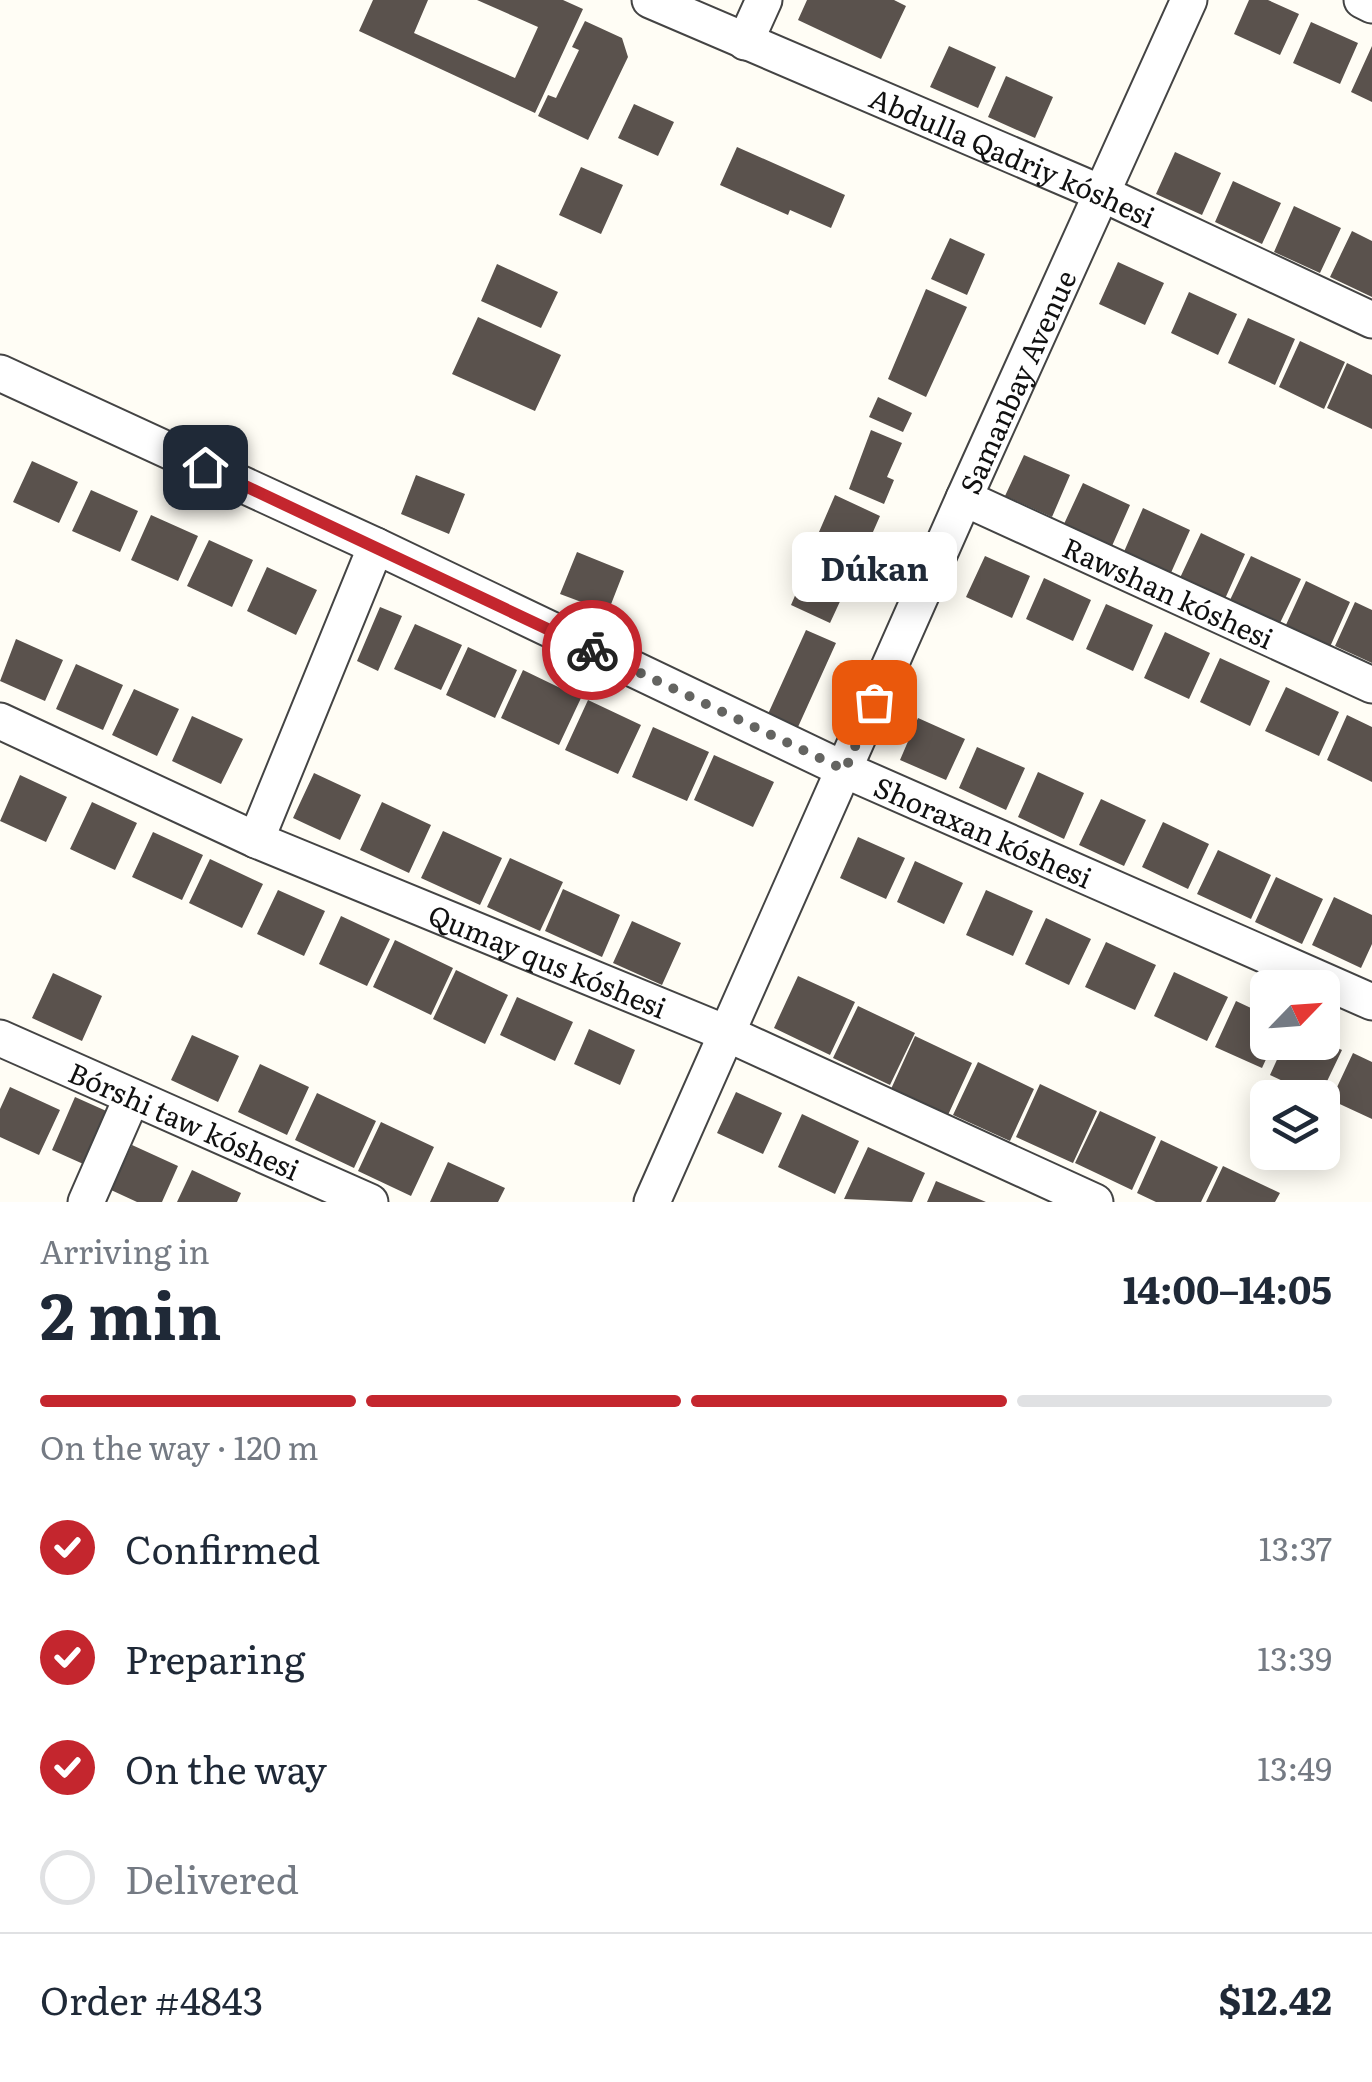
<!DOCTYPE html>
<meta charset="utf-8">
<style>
body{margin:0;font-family:Literata,serif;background:#f6f6f7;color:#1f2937;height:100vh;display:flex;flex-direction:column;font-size:38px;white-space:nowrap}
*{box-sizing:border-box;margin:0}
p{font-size:32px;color:#747a83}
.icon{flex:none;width:55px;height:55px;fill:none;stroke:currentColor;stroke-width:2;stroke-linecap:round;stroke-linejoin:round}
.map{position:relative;height:1202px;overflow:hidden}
.sheet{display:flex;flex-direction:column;background:#fff;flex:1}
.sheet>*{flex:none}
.needle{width:65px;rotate:65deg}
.buttons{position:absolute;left:1250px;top:970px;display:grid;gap:20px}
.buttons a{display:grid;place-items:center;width:90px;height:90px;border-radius:15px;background:#fff;box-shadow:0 5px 25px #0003;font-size:50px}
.pin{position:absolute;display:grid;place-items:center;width:85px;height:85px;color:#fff;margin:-42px;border-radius:20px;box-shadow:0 5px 15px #0006}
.courier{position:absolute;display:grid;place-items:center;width:100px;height:100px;margin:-50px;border:8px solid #c4262e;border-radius:50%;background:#fff;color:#222;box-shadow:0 2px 12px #0007}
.bubble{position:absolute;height:70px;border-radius:15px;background:#fff;box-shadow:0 5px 25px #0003;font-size:32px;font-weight:700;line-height:70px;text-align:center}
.headline em{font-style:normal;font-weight:700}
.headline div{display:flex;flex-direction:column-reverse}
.headline{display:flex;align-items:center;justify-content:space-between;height:170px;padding:0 40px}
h1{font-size:65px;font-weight:700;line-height:75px}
.bar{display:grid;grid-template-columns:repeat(4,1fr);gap:15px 10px;align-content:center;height:120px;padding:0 40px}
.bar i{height:12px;border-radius:8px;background:#e0e1e3}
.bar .selected{background:#c4262e}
.bar p{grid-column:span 4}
.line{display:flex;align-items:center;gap:25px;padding:0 40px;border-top:2px solid #e0e1e3}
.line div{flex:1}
ol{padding:0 40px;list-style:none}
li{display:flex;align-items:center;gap:30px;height:110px}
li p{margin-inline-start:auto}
li .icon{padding:10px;border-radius:50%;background:#c4262e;color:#fff;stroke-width:4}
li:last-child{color:#747a83}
li i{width:55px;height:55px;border:5px solid #e0e1e3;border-radius:50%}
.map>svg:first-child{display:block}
</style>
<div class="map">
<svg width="1372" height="1202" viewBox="0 0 1372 1202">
<rect width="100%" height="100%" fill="#fffdf5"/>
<path fill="#5a524d" d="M373,0h55l-14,33 101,45 23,-51 -61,-27h86l20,9 -48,104 -176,-82z
M807,0h87l12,6 -25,53 -83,-39z
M1249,0h19l31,14 -19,41 -46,-21z
M585,21l37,17 6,19 -40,83 -50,-24 10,-21 8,3 23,-48 -7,-3z
M1311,22l47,21 -18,41 -47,-21z
M949,46l47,21 -18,41 -48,-21z
M1372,46v56l-21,-10z
M1006,76l47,21 -18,41 -47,-21z
M634,104l40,18 -16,34 -40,-18z
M737,147l108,48 -14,33 -41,-18 -2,5 -68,-30z
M1175,152l46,21 -19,42 -46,-21z
M581,167l42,18 -22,49 -42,-19z
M1233,181l48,22 -19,41 -47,-22z
M1294,206l47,22 -21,45 -46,-21z
M1352,231l20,10v56l-42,-20z
M950,238l35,16 -18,41 -36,-16z
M1118,262l46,21 -19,42 -46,-21z
M497,264l61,28 -17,36 -60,-27z
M926,289l41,18 -41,90 -38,-18z
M1189,292l48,22 -19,41 -47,-22z
M478,317l83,38 -26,56 -83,-37z
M1248,318l47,21 -20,46 -47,-22z
M1300,341l45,21 -21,47 -45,-22z
M1347,363l25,12v54l-45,-21z
M878,397l34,16 -9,19 -34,-15z
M871,430l31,13 -15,34 7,3 -10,24 -35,-15z
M1024,455l46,20 -18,42 -47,-21z
M32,461l46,21 -19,41 -46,-21z
M416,475l49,19 -16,40 -48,-20z
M1083,483l47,22 -18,41 -48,-22z
M91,490l47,21 -18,41 -48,-21z
M835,495l45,21 -29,66 -45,-20z
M1143,508l47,22 -20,45 -47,-21z
M151,515l47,21 -20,45 -47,-21z
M1201,533l44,21 -21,47 -45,-21z
M209,540l44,20 -21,47 -45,-21z
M577,552l47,19 -16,41 -48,-18z
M985,556l45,20 -18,42 -46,-21z
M1251,556l50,23 -21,44 -50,-23z
M267,567l50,23 -21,45 -49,-24z
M803,577l40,18 -13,28 -39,-18z
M1044,578l47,22 -18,41 -47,-22z
M1306,581l44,21 -21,47 -44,-22z
M1355,602l17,8v53l-37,-17z
M1106,604l47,21 -20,46 -47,-22z
M380,607l22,9 -24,55 -21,-10z
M415,624l47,21 -21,45 -47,-21z
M806,630l30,13 -38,84 -30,-13z
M1165,632l45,21 -21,46 -45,-21z
M16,639l47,21 -18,41 -45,-20z
M468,647l49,23 -22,48 -49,-23z
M1220,658l50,23 -20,45 -50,-24z
M76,664l47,21 -20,45 -47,-21z
M523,670l58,28 -22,47 -58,-27z
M1286,687l53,25 -20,44 -54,-25z
M134,689l45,20 -22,47 -45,-21z
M588,700l53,25 -23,49 -53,-24z
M1347,715l25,12v55l-45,-22z
M192,716l51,23 -22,45 -49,-23z
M918,718l47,21 -19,41 -46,-20z
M653,727l56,25 -22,49 -55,-24z
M977,747l48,21 -19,42 -47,-22z
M714,755l60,27 -21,45 -59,-27z
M1038,772l46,21 -20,46 -46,-22z
M314,773l47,22 -21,45 -47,-22z
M20,775l47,22 -21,45 -46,-21z
M1101,799l45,21 -22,46 -45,-21z
M92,802l45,21 -22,47 -45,-21z
M382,802l49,23 -22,48 -49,-23z
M1163,822l46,22 -21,45 -46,-22z
M443,831l59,27 -22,47 -59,-27z
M153,832l50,23 -21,45 -50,-23z
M858,837l47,21 -19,41 -46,-21z
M1218,850l53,25 -20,44 -54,-25z
M510,858l53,24 -23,49 -53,-24z
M210,859l53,25 -21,44 -53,-25z
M915,861l48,22 -19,41 -47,-22z
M1276,877l47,22 -21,45 -47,-22z
M563,889l57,26 -18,42 -57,-26z
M278,890l47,21 -21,45 -47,-22z
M986,890l47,21 -20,45 -47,-21z
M1334,897l38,18v29l-11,24 -49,-23z
M341,916l49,23 -23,47 -48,-22z
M1046,918l45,21 -22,46 -44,-21z
M632,921l49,22 -19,42 -49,-22z
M395,940l58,28 -22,47 -58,-28z
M1106,942l50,23 -21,45 -50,-23z
M456,970l52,25 -23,49 -52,-25z
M1174,972l54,25 -21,44 -53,-25z
M53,973l49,23 -20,45 -50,-23z
M798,976l57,26 -25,53 -56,-27z
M517,997l56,25 -18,39 -55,-26z
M1236,1001l32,15v26h6l-12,26 -47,-21z
M858,1006l57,27 -25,52 -57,-27z
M589,1029l46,21 -15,35 -46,-21z
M192,1035l47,21 -21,46 -47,-22z
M915,1036l57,27 -24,52 -57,-26z
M1322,1041l20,9 -23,48 -49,-23 15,-33z
M1353,1053l19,9v57l-41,-19z
M978,1062l56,27 -24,52 -57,-26z
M260,1064l49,23 -22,48 -49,-23z
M1040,1084l57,27 -24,52 -57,-26z
M10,1087l50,23 -21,45 -39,-18v-28z
M736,1092l46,21 -19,41 -46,-21z
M317,1093l59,28 -22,47 -59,-28z
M75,1097l38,17 -23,53 -38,-17z
M1100,1111l56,26 -24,53 -57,-27z
M802,1114l57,27 -24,53 -57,-27z
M381,1122l53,25 -23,49 -53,-25z
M1161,1140l57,27 -17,35h-45l-19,-9z
M132,1145l46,21 -16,36h-25l-26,-12z
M868,1147l57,26 -13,29 -68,-3z
M448,1162l57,26 -7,14h-68z
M1223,1166l57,27 -5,9h-69z
M192,1170l49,23 -4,9h-60z
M936,1181l50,21h-59z"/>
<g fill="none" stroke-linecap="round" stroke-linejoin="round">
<defs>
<g id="minor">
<path id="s1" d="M650,0l453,194 269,126"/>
<path d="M1362,0l10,5"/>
<path d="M745,42l19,-42"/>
<path id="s2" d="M0,373l376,173 469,224 527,232"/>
<path id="s3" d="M964,498l408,187"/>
<path id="s4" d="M0,721l256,119 472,194 367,168"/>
<path d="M256,840l120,-294"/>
<path id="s5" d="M0,1038l370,164"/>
<path d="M86,1202l46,-105"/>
<path id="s6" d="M652,1202l312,-704 225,-498"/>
</g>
</defs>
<use href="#minor" stroke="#444" stroke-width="39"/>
<use href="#minor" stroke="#fff" stroke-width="35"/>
</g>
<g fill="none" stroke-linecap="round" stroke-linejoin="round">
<path stroke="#646461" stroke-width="10" stroke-dasharray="0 18" d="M592,650l253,120 29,-68"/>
<path stroke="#c4262e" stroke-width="12" d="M205,467l387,183"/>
</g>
<g text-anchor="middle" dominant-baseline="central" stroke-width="10" stroke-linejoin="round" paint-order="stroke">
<g font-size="28" fill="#111" stroke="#fff">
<text stroke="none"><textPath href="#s1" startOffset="395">Abdulla Qadriy kóshesi</textPath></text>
<text stroke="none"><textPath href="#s6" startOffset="898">Samanbay Avenue</textPath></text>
<text stroke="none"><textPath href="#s3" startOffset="225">Rawshan kóshesi</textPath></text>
<text stroke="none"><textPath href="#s2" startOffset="1085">Shoraxan kóshesi</textPath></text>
<text stroke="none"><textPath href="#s4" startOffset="598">Qumay qus kóshesi</textPath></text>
<text stroke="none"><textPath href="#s5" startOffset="202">Bórshi taw kóshesi</textPath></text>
</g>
</g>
</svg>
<div class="buttons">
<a><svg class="needle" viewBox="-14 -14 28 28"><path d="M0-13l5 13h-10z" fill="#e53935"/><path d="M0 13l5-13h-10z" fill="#747a83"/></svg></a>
<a><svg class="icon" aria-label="layers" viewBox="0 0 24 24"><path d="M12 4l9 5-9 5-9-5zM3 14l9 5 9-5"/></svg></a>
</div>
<div class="pin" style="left:874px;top:702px;background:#ea580c"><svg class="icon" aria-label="bag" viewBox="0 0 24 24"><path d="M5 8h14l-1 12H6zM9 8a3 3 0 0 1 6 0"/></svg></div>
<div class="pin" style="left:205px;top:467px;background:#1f2937"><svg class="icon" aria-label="home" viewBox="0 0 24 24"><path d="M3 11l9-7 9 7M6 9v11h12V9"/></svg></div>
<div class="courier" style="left:592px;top:650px"><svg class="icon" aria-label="bike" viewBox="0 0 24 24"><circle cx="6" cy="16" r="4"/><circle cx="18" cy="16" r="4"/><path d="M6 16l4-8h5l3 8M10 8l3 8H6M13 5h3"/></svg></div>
<div class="bubble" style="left:792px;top:532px;width:165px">Dúkan</div>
</div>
<section class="sheet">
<div class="headline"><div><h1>2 min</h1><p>Arriving in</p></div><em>14:00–14:05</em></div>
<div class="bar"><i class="selected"></i><i class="selected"></i><i class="selected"></i><i></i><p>On the way · 120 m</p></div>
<ol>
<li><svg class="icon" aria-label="check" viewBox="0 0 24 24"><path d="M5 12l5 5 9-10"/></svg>Confirmed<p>13:37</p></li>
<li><svg class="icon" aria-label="check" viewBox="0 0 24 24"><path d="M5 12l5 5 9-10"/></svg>Preparing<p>13:39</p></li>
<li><svg class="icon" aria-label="check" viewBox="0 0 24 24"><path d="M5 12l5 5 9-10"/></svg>On the way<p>13:49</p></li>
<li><i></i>Delivered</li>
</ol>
<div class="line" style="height:130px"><div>Order #4843</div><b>$12.42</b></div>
</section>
